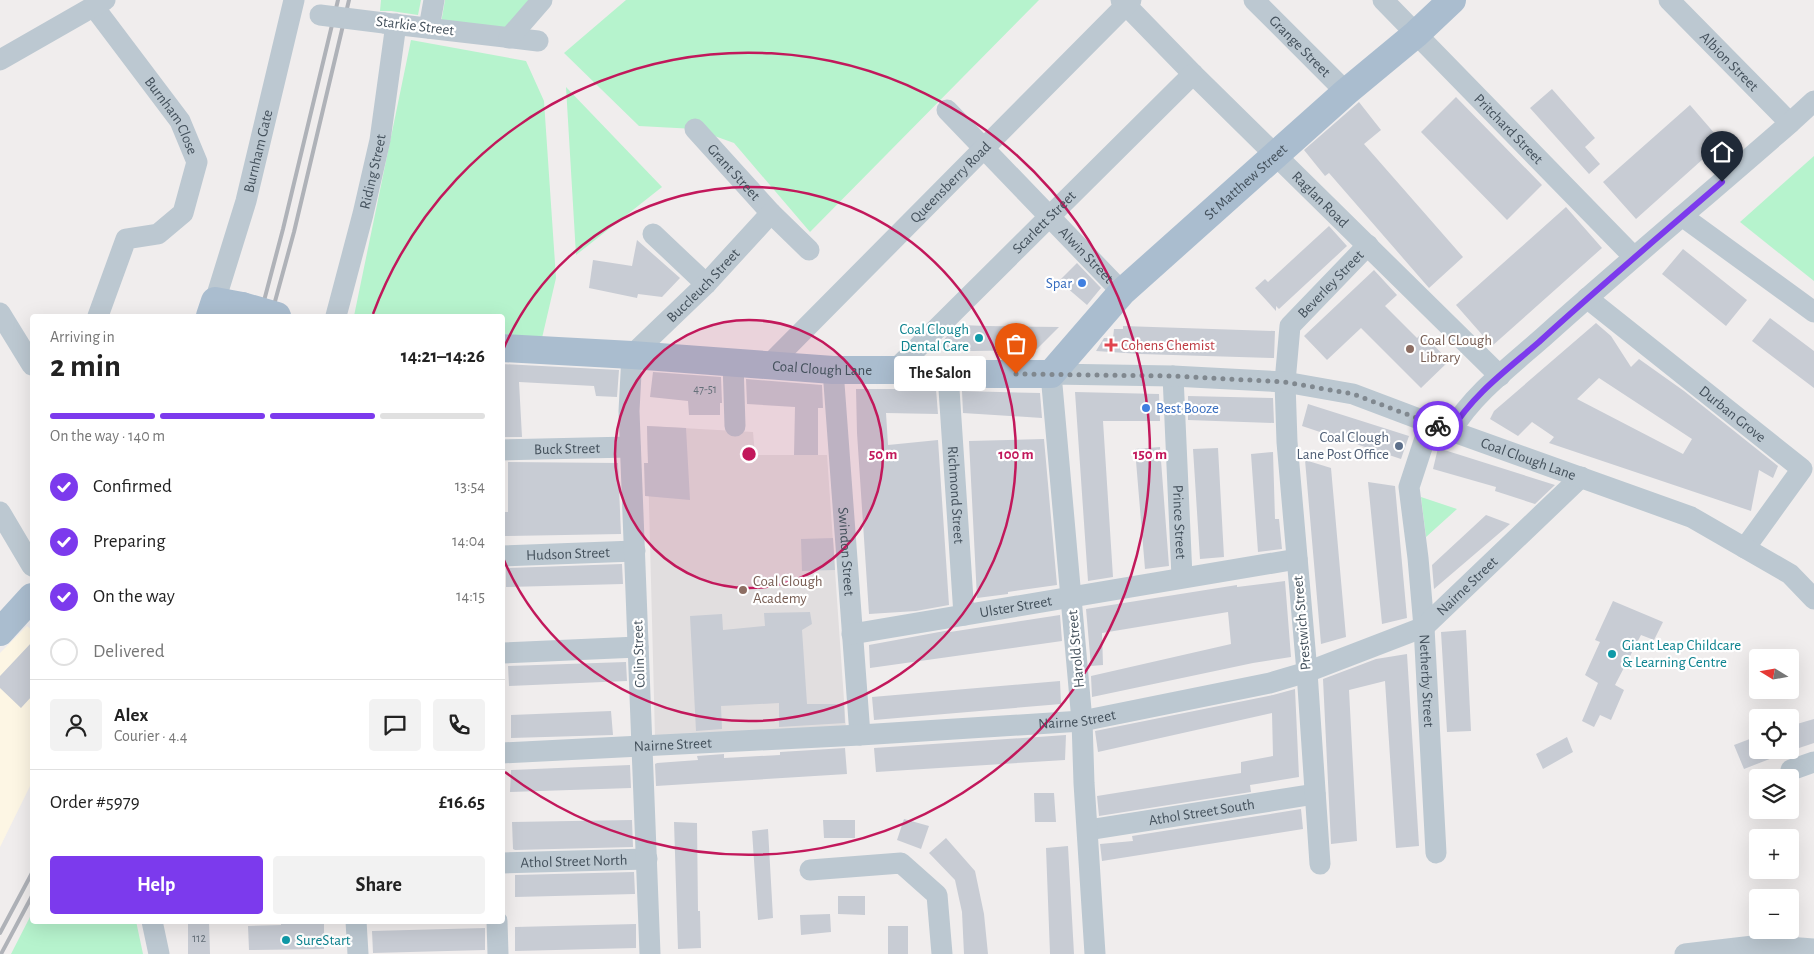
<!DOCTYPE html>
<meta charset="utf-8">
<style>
body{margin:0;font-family:"Alegreya Sans",sans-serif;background:#f2f2f2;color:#222;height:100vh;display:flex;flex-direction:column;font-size:19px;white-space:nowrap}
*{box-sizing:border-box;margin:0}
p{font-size:16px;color:#767676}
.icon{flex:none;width:28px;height:28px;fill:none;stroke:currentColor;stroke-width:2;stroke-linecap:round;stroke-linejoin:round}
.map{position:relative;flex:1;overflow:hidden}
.side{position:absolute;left:30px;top:314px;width:475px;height:610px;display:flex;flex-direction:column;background:#fff;border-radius:5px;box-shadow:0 5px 20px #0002}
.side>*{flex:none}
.needle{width:32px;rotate:281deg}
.tools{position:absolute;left:1749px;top:649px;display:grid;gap:10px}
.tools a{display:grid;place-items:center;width:50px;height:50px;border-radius:5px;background:#fff;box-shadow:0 5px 20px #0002;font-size:25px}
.pin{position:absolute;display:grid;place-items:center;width:42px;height:42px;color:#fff;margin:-51px -21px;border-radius:50% 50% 50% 0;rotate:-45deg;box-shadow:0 0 5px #0007}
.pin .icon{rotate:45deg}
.courier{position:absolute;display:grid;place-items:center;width:50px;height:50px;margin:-25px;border:4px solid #7c3aed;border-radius:50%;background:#fff;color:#222;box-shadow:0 1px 6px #0007}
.bubble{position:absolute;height:35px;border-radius:5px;background:#fff;box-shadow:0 5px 20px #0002;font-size:16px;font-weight:700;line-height:35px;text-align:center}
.overview em{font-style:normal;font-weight:700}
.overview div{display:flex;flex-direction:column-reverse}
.overview{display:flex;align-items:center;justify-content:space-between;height:85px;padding:0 20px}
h1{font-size:32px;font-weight:700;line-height:38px}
.bar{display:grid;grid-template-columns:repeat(4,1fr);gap:8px 5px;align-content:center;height:60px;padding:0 20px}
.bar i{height:6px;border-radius:4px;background:#e0e0e0}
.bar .active{background:#7c3aed}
.bar p{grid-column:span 4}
.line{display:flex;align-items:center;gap:12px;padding:0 20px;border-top:1px solid #e0e0e0}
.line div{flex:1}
.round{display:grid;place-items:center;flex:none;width:52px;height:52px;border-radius:5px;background:#f2f2f2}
ol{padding:0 20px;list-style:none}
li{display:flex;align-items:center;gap:15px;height:55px}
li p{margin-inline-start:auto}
li .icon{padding:5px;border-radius:50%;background:#7c3aed;color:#fff;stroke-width:4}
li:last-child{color:#767676}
li i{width:28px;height:28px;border:2px solid #e0e0e0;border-radius:50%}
.primary-button{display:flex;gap:10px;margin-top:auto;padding:10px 20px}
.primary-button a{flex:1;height:58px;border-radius:5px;background:#7c3aed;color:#fff;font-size:20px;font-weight:700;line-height:58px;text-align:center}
.primary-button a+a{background:#f2f2f2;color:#222}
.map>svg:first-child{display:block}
</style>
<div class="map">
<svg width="1814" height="954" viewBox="0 0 1814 954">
<rect width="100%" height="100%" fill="#f0eded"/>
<path fill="#fdf6e4" d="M27,626l5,4v152l-32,65v-194z"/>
<path fill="#e1dedf" d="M647,426l106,6 2,23h72l19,274 -191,8z"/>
<path fill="#b6f3cd" d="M381,0h40l-3,15 -27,-4h-11z
M445,0h87l-28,29 -63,-6z
M626,0h413l-229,232 -76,-89 -39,-14 -56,-3 -75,-73z
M411,40l115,21 18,40 12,177 -14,60 -39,-4 -1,-18h-148z
M566,87l96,100 -86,68z
M1814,156v125l-74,-59z
M1421,497l36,12 -31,28z
M32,913v8h104l7,33h-132z"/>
<path fill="#c8ccd4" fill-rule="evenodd" d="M1552,89l43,49 -10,9 15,17 -11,10 -59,-66z
M1456,97l86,88 -35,35 -86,-88z
M1359,102l22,28 -17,14 99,113 -34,31 -100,-115 -4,3 -21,-26z
M1690,105l32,37 -86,77 -33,-37z
M1566,207l36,41 -110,98 -36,-41z
M1329,226l18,20 -68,63 -3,-3v5l-21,-23 10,-9 3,3z
M637,240l43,38 -18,19 -24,-3 -1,4 -48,-10 4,-28 39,6z
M1683,249l64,51 -21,26 -64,-52z
M1077,263l24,25 -14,17 -28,-24z
M1374,270l23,25 -12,11 32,32 5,-5 27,28 -28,27 -60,-60 -34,32 -23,-24z
M1770,318l44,33v37l-62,-47z
M1596,323l15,13 20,31 8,-8 45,32 94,75 -5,12 -14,-8 -8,41 -202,-68 5,-6 -22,-15 -14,14 -28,-17 4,-8zM1599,378l93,61 -9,15 -106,-55z
M961,325l25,1 73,1 -23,23 -64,1 -35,-3 10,-12h14z
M1123,326l152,5 -1,27 -134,-4 -44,-3 8,-13h9l1,-9h9z
M502,364l117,6 -2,27 -21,-1 -2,-10 -75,-4 3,55h-20z
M653,372l68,5 1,26h-2v12h-31l-1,-14 -38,-4z
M746,379l76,6 1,23h-5v47h-24l1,-48 -48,-3z
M856,389h80l2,25 -52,-1 2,32 50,-5 11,165 -33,6 -47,3 -12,-181z
M962,391l78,2 2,25 -79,-5z
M1075,392l84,2 1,27h-57l10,156 -25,4z
M1188,396l85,2 1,25 -86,-3z
M1308,404l101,32 -8,23 -99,-33z
M647,426l39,2 4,72 -45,-4 -1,-33h4z
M1044,439l13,146 -49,7v2l-31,4 -8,-157z
M1160,447l9,119 -24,3 -10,-120z
M1218,448l6,109 -24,2 -7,-110z
M1438,448l117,37 -20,19 -40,-13 1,-4 -63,-18z
M1273,452l2,67h4l3,30 -24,3 -7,-98z
M1305,460l26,8 15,169 -25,7z
M508,462l110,1 3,71 -117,2v-24h4z
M1368,482l27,4 12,132 -25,6z
M1486,515l24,9 -76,65 -2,-24z
M833,538l2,32 -33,1 -1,-32z
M622,564l1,20 -117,3v-19z
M1285,581l6,76 -38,6 -161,34 -1,-21 140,-32 -3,-32 -126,21 1,32 -12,1 -5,-57 151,-24v2z
M1613,601l50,21 -9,18 -13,-5 -26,50 9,5 -13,30 -11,-5 -6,12 -12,-6 16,-38 -13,-8 15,-33 -5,-2z
M810,612l2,12 -10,6 5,74h37l1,19 -66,4v-24l-58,3 1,23 -26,2 -6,-115 32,-2 1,16 42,-4 -1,-13z
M1060,615l2,26 -192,27 -1,-23 81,-15v2z
M1466,630l5,101 -24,1 -6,-100z
M32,642v54l-11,12 -21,-20v-12z
M1407,654l12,192 -23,2 -11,-167 -36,9 8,151 -26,3 -8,-165 53,-20z
M626,662l1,19 -118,5 -1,-20z
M1060,681l1,23 -187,16 -2,-23z
M1295,689l4,88 -49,8 1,7 -152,24 -2,-20 144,-23v-11l32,-6 -1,-43 -174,39 -3,-21 178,-36z
M611,711l2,24 -102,3v-23z
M1814,719v24l-24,8v-25z
M1066,735l-1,25 -189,12 -2,-24z
M1567,737l6,15 -30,17 -7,-15z
M1755,737l3,13 32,1 -46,18 -10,-24z
M845,748l2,26 -191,12 -1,-22 2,-1 41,-3 -1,-4 27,-2v4l56,-3v-3z
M630,765l1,23 -121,4 1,-22z
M1034,793h20l2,29h-21z
M1301,809l2,20 -201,32 -2,-17 33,-3 -1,-5z
M904,819l25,7 -8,23 -24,-9z
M632,820l1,27 -118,3 -2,-1 -1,-27z
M823,820h32v18h-31z
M674,822l23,1 1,88h2l1,37 -23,1z
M768,829l5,89 -15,2 -6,-89z
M946,838l29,33 9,43 4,40h-24l-2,-42 -7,-32 -26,-27z
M1068,846l6,108h-24l-4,-106z
M634,872l1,22 -120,3v-22z
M838,896h27v19l-27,-1z
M830,914l1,18 -30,3 -1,-20z
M188,921h21l1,33h-22z
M281,921h43v28l-75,1 -1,-24 33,-1z
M636,924v24l-121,3v-24z
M888,926h20v28h-20z
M485,928v22l-112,3 -1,-22z"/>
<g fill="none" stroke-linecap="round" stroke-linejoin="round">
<g stroke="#bcc8d1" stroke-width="21">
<path id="s1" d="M1121,0l72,74 307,302"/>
<path id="s2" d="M1254,0l92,92"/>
<path id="s3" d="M1383,0l251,257"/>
<path id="s4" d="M1669,0l121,123"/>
<path id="s5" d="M94,7l86,114 17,41 -14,51 -25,21 -32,5 -28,77"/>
<path d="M384,23l154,18"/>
<path d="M429,28l5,-28"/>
<path d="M509,38l33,-38"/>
<path d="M0,60l105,-60"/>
<path id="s6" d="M947,110l175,182"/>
<path id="s7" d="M695,129l76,84 38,37"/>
<path d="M1682,216l132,96"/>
<path d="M653,234l53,50"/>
<path id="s8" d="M1587,298l215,171 -57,79"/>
<path id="s9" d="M215,301l31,-100 48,-201"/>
<path d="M0,313l32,52"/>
<path id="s10" d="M336,316l27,-102 17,-74 16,-116"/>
<path d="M733,362l2,64"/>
<path id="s11" d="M770,364l361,-364"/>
<path id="s12" d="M833,370l27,365"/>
<path id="s13" d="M895,370l298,-296"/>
<path id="s14" d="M948,374l16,241"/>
<path id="s15" d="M1173,376l9,201"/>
<path id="s16" d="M1430,423l-21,64 9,71 6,69 12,226"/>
<path d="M1451,431c23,-39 65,-69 98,-99 79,-71 161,-139 241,-209l24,-22"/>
<path id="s17" d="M502,450l128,-3"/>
<path d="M0,512l32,54"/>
<path id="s18" d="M502,556l133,-5"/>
<path id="s19" d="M852,634l445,-75"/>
<path d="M502,653l136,-6"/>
<path id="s20" d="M502,753l358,-18 222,-14 188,-38 37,-11 117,-45 157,-150"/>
<path d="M1791,770l23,-8"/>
<path id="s21" d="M1088,830l227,-36"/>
<path id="s22" d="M502,863l145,-4"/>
<path id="s23" d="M1320,864l-13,-192 -20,-230 -2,-60 5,-56 78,-81"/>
<path d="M810,870l91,-7 36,32 5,59"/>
<path d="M152,921l7,33"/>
<path d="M356,921l2,33"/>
<path d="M497,921l1,33"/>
<path id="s24" d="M650,954l-21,-543 3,-56 74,-71 65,-71"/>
<path id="s25" d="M1095,954l-11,-171 -2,-62 -31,-347 122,2 112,6 68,12 98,37 240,86 99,57 24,25"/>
<path d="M1685,954l77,-9 52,4"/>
</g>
<g stroke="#aabdcf" stroke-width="28">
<path d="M210,316l5,-15 27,5"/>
<path id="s26" d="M502,348l130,7 201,15h62l53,4h103l71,-82 224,-200 70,-58 36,-34"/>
<path d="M0,632l32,-35"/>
</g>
<path stroke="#afb2b8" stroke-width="4" d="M260,316l23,-87 55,-229
M271,316l23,-84 55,-232
M0,933l32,-60
M1,954l31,-58"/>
<path stroke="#bcc8d1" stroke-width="21" d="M320,15l64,8"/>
<path stroke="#aabdcf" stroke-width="28" d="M242,306l35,10"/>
</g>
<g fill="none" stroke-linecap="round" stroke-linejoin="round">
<path stroke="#80888f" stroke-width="5" stroke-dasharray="0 9" d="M1016,374l157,2 112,6 68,12 85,32"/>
<path stroke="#7c3aed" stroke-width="6" d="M1438,426l13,5c21,-36 57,-62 88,-89 60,-55 122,-107 183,-160"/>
</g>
<circle cx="749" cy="454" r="134" fill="#c2185b" fill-opacity=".12"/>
<g fill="none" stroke="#c2185b" stroke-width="2.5">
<circle cx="749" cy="454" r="134"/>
<path d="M503 350A267 267 0 1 1 503 558"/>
<path d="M373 314A401 401 0 1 1 505 772"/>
</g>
<g fill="#3f7fe0" stroke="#fff" stroke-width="2">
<circle cx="1082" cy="283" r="5"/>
<circle cx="1146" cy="408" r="5"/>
</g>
<g fill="#0f9aa8" stroke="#fff" stroke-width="2">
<circle cx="979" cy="338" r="5"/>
<circle cx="1612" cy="654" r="5"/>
<circle cx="286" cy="940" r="5"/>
</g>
<path fill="#e0444e" stroke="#fff" stroke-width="2" d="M1108.5 337.5h5v5h5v5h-5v5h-5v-5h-5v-5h5z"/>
<g fill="#8d6e63" stroke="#fff" stroke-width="2">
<circle cx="1410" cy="349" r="5"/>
<circle cx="743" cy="590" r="5"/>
</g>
<circle fill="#5c6f8a" stroke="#fff" stroke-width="2" cx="1399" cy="446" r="5"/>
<g text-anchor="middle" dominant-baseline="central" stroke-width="4.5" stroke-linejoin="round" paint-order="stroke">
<g font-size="12" fill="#65707a">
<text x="705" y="389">47-51</text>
<text x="199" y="938">112</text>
</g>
<g font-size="15" fill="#44515c" stroke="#fff">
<text transform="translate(415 26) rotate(7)">Starkie Street</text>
<text stroke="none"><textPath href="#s2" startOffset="65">Grange Street</textPath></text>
<text stroke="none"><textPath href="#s4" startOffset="86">Albion Street</textPath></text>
<text stroke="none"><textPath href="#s5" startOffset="134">Burnham Close</textPath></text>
<text stroke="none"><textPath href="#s3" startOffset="180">Pritchard Street</textPath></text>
<text stroke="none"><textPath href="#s9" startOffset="156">Burnham Gate</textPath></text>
<text stroke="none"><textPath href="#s10" startOffset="149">Riding Street</textPath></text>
<text stroke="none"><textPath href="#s7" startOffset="58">Grant Street</textPath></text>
<text stroke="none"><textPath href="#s26" startOffset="824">St Matthew Street</textPath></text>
<text stroke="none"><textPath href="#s11" startOffset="256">Queensberry Road</textPath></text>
<text stroke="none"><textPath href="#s1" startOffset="282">Raglan Road</textPath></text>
<text stroke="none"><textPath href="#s13" startOffset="210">Scarlett Street</textPath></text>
<text stroke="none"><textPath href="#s6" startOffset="201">Alwin Street</textPath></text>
<text stroke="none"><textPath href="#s23" startOffset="598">Beverley Street</textPath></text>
<text stroke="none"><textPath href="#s24" startOffset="699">Buccleuch Street</textPath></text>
<text stroke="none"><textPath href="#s26" startOffset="321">Coal Clough Lane</textPath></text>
<text stroke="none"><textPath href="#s8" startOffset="186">Durban Grove</textPath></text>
<text stroke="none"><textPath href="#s17" startOffset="65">Buck Street</textPath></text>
<text stroke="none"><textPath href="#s25" startOffset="1072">Coal Clough Lane</textPath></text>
<text stroke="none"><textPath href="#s14" startOffset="121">Richmond Street</textPath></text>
<text stroke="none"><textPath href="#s15" startOffset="146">Prince Street</textPath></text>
<text stroke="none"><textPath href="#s12" startOffset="182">Swindon Street</textPath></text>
<text stroke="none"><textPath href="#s18" startOffset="66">Hudson Street</textPath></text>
<text stroke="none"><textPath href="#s20" startOffset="996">Nairne Street</textPath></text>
<text stroke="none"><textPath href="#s19" startOffset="166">Ulster Street</textPath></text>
<text transform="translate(1302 623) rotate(-95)">Prestwich Street</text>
<text transform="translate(1076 649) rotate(-95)">Harold Street</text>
<text transform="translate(639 654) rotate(-92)">Colin Street</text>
<text stroke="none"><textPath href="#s16" startOffset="262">Netherby Street</textPath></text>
<text stroke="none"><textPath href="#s20" startOffset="576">Nairne Street</textPath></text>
<text stroke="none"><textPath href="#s20" startOffset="171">Nairne Street</textPath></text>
<text stroke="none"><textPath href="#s21" startOffset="115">Athol Street South</textPath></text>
<text stroke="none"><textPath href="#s22" startOffset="72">Athol Street North</textPath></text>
</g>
<g font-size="15" fill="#366cbe" stroke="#fff" text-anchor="end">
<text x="1072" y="283">Spar</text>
<text x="1156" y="408" text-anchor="start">Best Booze</text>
</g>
<g font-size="15" fill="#0d838f" stroke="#fff" text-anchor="start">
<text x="969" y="329" text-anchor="end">Coal Clough<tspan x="969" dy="17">Dental Care</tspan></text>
<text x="1622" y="645">Giant Leap Childcare<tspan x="1622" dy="17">&amp; Learning Centre</tspan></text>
<text x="296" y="940">SureStart</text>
</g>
<g font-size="15" fill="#785e54" stroke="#fff" text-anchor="start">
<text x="1420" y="340">Coal CLough<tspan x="1420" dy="17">Library</tspan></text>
<text x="753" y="581">Coal Clough<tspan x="753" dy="17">Academy</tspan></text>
</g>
<g font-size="15" fill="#be3a42" stroke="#fff" text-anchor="start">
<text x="1121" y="345">Cohens Chemist</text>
</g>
<g font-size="15" fill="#4e5e75" stroke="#fff" text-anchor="end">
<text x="1389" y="437">Coal Clough<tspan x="1389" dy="17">Lane Post Office</tspan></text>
</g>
</g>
<circle cx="749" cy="454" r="8" fill="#c2185b" stroke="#fff" stroke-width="2.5"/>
<g font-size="15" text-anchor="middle" font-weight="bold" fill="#c2185b" stroke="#fff" stroke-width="4.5" stroke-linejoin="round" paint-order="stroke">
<text x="883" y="459">50 m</text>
<text x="1016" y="459">100 m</text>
<text x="1150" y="459">150 m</text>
</g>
</svg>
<div class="tools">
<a><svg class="needle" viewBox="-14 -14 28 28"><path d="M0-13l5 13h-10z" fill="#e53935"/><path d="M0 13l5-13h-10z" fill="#767676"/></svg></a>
<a><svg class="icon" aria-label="locate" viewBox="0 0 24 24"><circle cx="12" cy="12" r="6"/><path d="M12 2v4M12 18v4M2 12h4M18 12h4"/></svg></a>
<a><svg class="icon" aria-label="layers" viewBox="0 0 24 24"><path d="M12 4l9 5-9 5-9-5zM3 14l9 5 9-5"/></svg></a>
<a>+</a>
<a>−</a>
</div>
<div class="pin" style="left:1016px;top:374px;background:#ea580c"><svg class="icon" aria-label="bag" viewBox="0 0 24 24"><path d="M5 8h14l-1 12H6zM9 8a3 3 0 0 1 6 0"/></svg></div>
<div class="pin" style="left:1722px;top:182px;background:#1f2937"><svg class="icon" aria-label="home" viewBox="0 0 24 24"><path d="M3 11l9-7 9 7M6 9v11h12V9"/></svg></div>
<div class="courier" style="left:1438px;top:426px"><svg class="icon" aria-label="bike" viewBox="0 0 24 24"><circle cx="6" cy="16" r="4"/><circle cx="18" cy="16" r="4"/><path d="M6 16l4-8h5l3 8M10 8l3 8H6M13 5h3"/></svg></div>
<div class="bubble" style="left:894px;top:356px;width:92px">The Salon</div>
<section class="side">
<div class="overview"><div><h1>2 min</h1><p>Arriving in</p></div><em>14:21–14:26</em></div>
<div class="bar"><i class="active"></i><i class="active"></i><i class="active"></i><i></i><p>On the way · 140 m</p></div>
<ol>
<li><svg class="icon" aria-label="check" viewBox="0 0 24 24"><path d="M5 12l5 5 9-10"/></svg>Confirmed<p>13:54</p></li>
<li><svg class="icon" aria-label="check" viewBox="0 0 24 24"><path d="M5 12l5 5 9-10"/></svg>Preparing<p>14:04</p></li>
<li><svg class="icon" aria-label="check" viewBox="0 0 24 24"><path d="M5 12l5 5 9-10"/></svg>On the way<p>14:15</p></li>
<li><i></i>Delivered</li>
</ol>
<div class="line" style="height:90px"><a class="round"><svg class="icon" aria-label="person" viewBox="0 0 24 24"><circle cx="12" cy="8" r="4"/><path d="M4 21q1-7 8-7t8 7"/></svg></a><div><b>Alex</b><p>Courier · 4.4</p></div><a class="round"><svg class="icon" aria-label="chat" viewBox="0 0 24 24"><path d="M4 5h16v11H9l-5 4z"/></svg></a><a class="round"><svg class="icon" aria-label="phone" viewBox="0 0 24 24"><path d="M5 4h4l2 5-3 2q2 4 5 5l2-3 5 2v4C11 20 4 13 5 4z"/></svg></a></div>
<div class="line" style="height:65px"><div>Order #5979</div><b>£16.65</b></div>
<div class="primary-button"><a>Help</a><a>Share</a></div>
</section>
</div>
